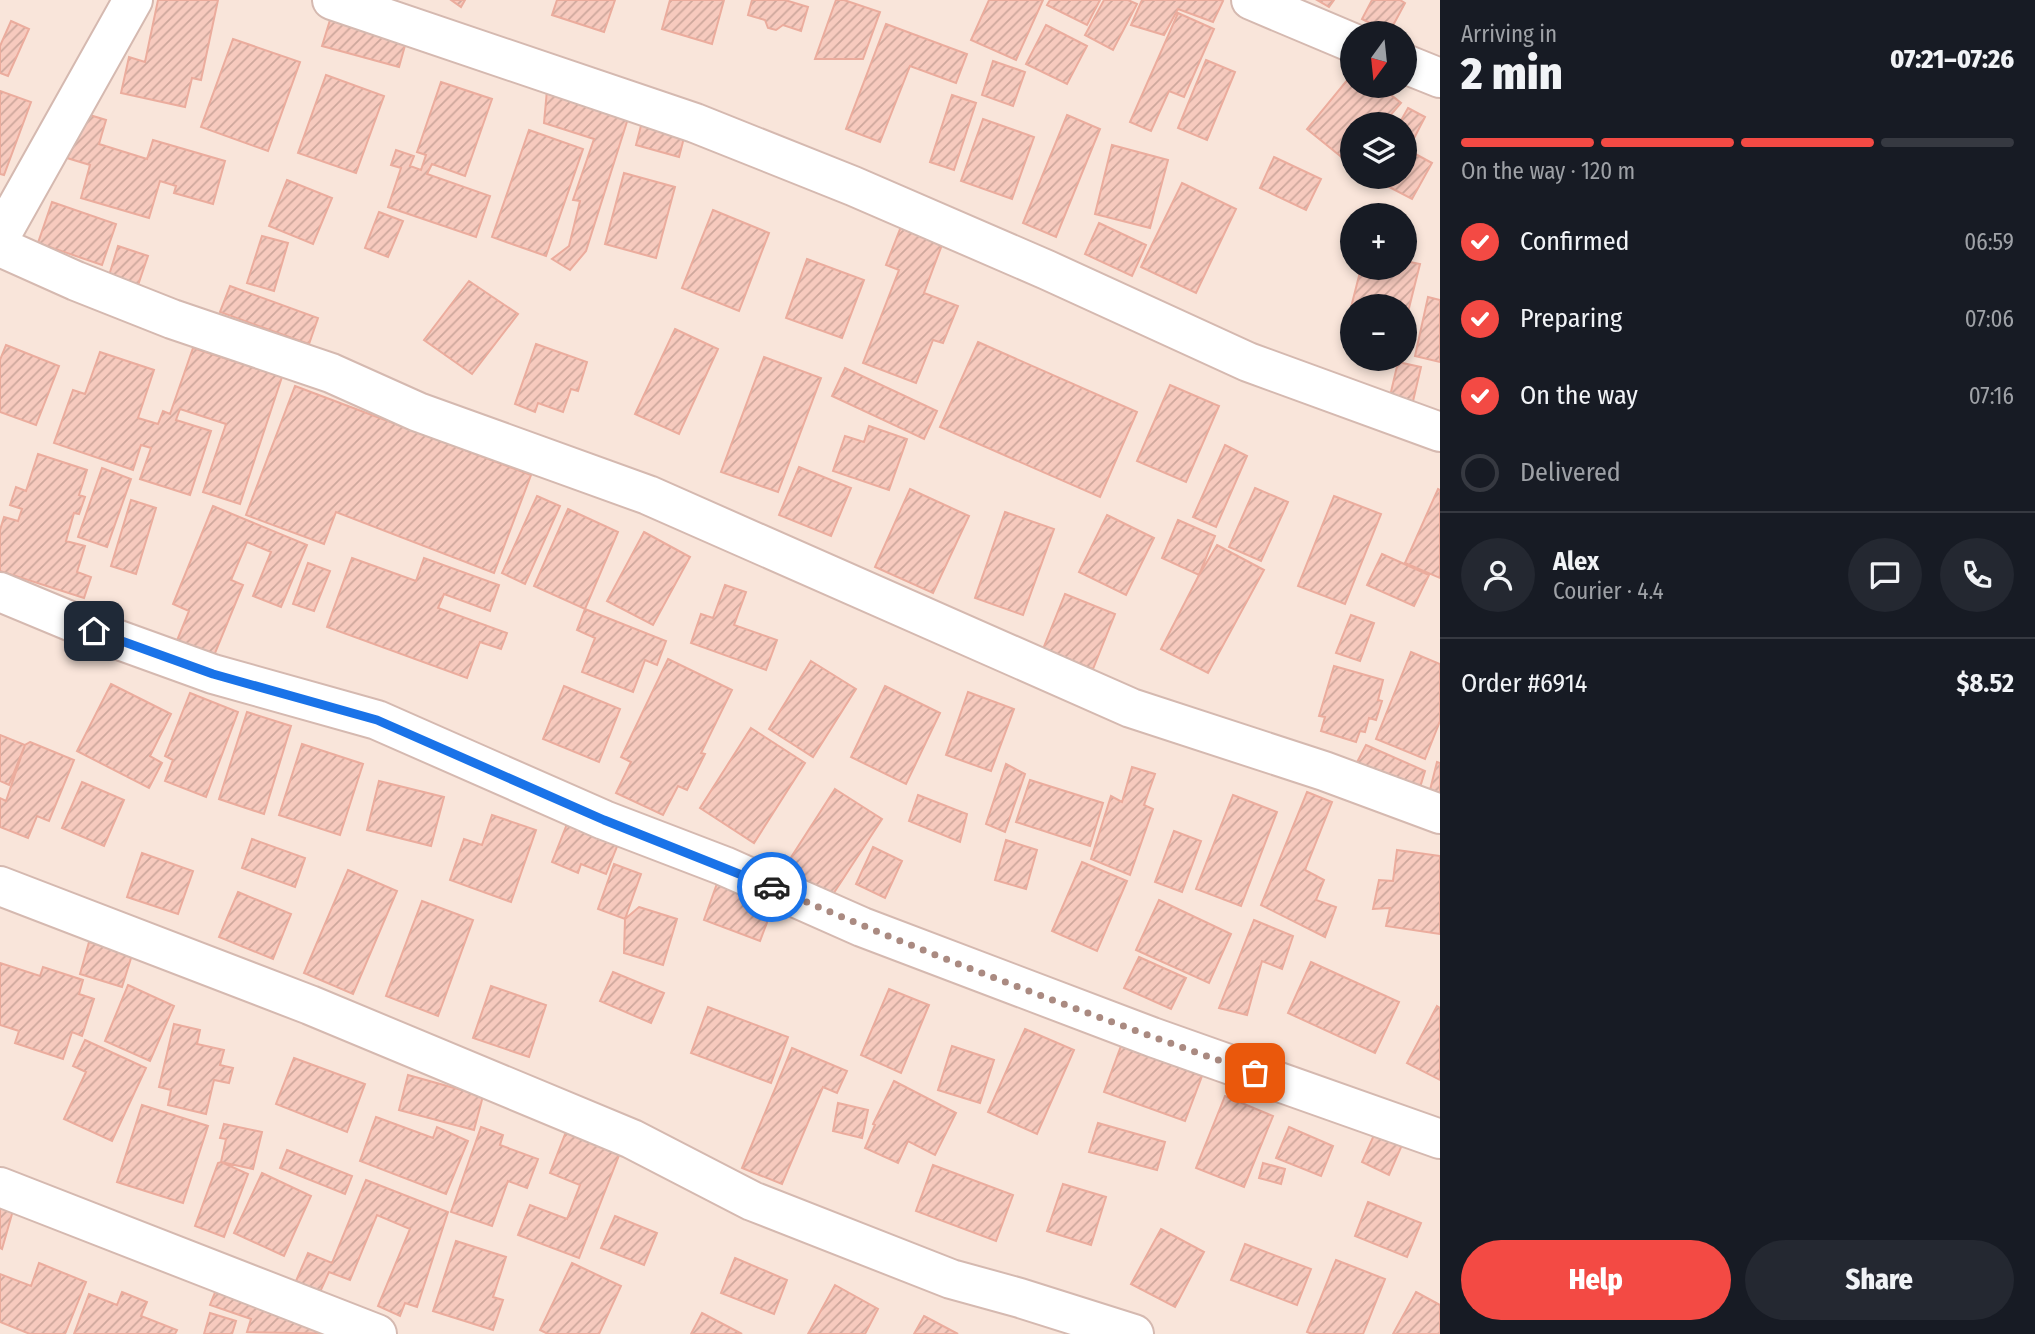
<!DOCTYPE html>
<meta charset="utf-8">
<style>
body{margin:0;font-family:"Fira Sans Condensed",sans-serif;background:#242831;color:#f1f3f6;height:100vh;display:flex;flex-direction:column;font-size:26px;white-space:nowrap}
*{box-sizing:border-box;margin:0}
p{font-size:23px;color:#9ea1a6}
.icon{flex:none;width:38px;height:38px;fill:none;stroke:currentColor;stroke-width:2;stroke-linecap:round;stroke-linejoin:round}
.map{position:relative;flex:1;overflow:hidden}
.side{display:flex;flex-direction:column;background:#171b24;width:595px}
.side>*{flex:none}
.needle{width:46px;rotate:195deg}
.tools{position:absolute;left:1340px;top:21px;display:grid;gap:14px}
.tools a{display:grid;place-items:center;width:77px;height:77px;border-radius:50%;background:#171b24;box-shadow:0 4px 10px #0003;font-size:35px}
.pin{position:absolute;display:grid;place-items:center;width:60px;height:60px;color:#fff;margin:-30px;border-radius:14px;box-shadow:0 4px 10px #0006}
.courier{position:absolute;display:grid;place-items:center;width:70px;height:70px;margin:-35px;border:5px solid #1a73e8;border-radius:50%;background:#fff;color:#222;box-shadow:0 2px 9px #0007}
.overview em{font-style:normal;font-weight:800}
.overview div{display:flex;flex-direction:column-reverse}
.overview{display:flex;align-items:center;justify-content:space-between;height:119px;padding:0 21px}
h1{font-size:46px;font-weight:800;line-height:52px}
.bar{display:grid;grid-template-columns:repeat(4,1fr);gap:10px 7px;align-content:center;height:84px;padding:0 21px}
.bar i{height:9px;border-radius:5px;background:#363941}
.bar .current{background:#f34a44}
.bar p{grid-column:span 4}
.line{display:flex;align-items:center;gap:18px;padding:0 21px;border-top:2px solid #363941}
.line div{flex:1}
.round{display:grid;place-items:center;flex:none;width:74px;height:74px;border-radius:37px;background:#242831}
ol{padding:0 21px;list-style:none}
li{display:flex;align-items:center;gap:21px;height:77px}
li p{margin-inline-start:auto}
li .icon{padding:7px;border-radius:50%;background:#f34a44;color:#fff;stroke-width:4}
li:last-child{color:#9ea1a6}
li i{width:38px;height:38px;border:4px solid #363941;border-radius:50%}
.cta{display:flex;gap:14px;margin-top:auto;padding:14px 21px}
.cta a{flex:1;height:80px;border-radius:42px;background:#f34a44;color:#fff;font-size:28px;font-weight:800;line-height:80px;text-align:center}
.cta a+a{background:#242831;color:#f1f3f6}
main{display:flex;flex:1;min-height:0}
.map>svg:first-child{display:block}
</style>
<main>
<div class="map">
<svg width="1440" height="1334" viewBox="0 0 1440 1334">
<defs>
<pattern id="building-hatch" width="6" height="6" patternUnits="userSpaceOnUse" patternTransform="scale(1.75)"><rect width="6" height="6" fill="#f7cabe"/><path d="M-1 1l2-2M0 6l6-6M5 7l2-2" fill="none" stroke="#cda79c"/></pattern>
</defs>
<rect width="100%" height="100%" fill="#fef2ea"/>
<path fill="#f9e5da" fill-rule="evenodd" d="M0,0h1440v1334h-1440zM1353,33h52v53h-52zM1353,124h52v53h-52zM1353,215h52v53h-52zM1353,306h52v53h-52z"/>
<path fill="url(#building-hatch)" stroke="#ebac9d" stroke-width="2" d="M158,0h60l-17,80 -9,-2 -7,29 -64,-14 8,-36 16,5z
M451,0h14l-4,7z
M557,0h58l-11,32 -52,-17z
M670,0h54l-12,44 -50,-15z
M752,0h33l23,7 -7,24 -18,-6 -7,5 -8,-2 -3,-8 -17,-5z
M836,0h8l36,12 -17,47h-48z
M989,0h54l-27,60 -45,-20z
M1050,0h50l-13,25 -40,-20z
M1104,0h24l9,4 -24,46 -28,-15z
M1142,0h79l2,1 -10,21 -35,-13 -14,26 -33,-10z
M1317,0h17l-5,7z
M1372,0h28l5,3 -16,30 -27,-14z
M1178,13l36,16 -30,68 -15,-6 -18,40 -21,-9z
M330,20l76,22 -7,25 -77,-21z
M11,21l18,8 -21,47 -8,-3v-27z
M886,24l81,30 -11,29 -46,-17 -30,76 -34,-13z
M1046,25l41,21 -20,38 -41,-20z
M233,39l67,23 -32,89 -67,-24z
M1206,60l29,12 -28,68 -29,-12z
M993,61l32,11 -12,34 -31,-11z
M1353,73v13h27l21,17 -18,21h-30v37l-3,3 -43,-35z
M326,75l58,21 -28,77 -58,-20z
M441,82l51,17 -27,77 -33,-12 -5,10 63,22 -14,41 -88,-30 13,-39 -10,-3 5,-15 18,6 -4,10 11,4 5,-15 -9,-3z
M547,90l84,19 -45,142 -16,19 -18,-11 17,-13 11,-45 -7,-1 21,-61 -50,-16z
M0,91l31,11 -27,73 -4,-1z
M952,95l24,8 -22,67 -24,-8z
M1408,108l17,9 -17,33 24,13 -20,36 -42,-22h35v-53h-6z
M80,112l26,8 -7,24 48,15 6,-19 72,21 -12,43 -39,-11 2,-7 -16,-5 -11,37 -68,-20 9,-33 -23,-7z
M1067,115l33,14 -44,108 -33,-14z
M643,118l43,12 -7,27 -43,-12z
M983,119l51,18 -22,62 -51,-18z
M529,130l54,19 -37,107 -54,-19z
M1112,145l56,15 -18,68 -55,-14z
M1274,157l47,22 -15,31 -46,-22z
M624,173l51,14 -19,71 -51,-14z
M287,180l45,18 -19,46 -44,-18z
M1182,183l54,26 -40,84 -55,-26z
M52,202l64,22 -14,41 -64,-22z
M713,210l56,23 -30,78 -57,-23z
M379,212l24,9 -15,36 -23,-9z
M904,219l42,15 -22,59 34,13 -15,37 -10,-3 -17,43 -53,-20 36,-93 -13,-5z
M1099,223l47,22 -14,31 -47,-22z
M262,236l26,7 -14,48 -27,-8z
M118,246l30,10 -12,35 -29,-9z
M807,259l57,21 -22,58 -56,-20z
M1405,261l15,3 -15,60v-18h-52v26l-8,-1 16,-63h44z
M469,281l49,33 -46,60 -48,-34z
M230,286l88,32 -9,26 -89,-32z
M1428,297l12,3v62l-25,-6z
M675,329l43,20 -39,85 -44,-20z
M978,342l159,70 -37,85 -160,-70z
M536,344l51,18 -9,29 -7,-2 -8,23 -25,-9 -3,9 -20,-8z
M6,345l53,21 -23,59 -36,-13v-52z
M193,348l89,29 -42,127 -37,-12 23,-68 -46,-15 -4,11 35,11 -21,64 -50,-16 11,-31 -10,-3 -8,25 -79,-27 19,-53 12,4 15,-42 54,18 -16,48 20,6 5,-13 7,3z
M764,357l57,21 -43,114 -57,-20z
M1398,362l23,5 -11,47 -23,-5z
M845,368l92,43 -13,28 -92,-43z
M1170,385l49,21 -33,76 -49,-21z
M295,386l236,89 -37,98 -158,-61 -12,32 -78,-29z
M869,426l38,13 -18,51 -56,-19 12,-35 19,6z
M1225,445l22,11 -31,71 -23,-10z
M38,454l49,16 -8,25 6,2 -6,17 -5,-1 -8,28 19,5 -8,26 14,5 -7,21 -84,-27v-41l4,-13 14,4 4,-12 -12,-4 6,-18 10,4z
M799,467l52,21 -20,48 -52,-21z
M102,468l29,11 -24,68 -29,-10z
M1255,488l33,14 -27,59 -32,-14z
M910,489l59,27 -36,77 -58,-26z
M1438,489l2,1v88l-35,-15z
M537,496l23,10 -35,78 -23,-11z
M1334,496l47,18 -36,90 -47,-18z
M131,500l25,8 -20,66 -25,-8z
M213,506l94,39 -26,62 -28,-11 18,-44 -24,-10 -16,38 12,5 -30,73 -37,-15 13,-32 -16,-7z
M568,509l50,23 -33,77 -51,-23z
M1005,512l49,17 -31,86 -48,-17z
M1107,515l47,23 -28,57 -47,-23z
M1178,520l37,16 -16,39 -37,-17z
M644,532l46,25 -37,68 -46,-24z
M1217,545l47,25 -56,103 -47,-24 38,-74z
M1382,554l47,21 -15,31 -47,-21z
M352,558l64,23 8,-23 75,27 -9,26 -46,-17 -6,14 69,25 -6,16 -21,-7 -13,36 -140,-51z
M308,563l22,8 -16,40 -21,-7z
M725,585l21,7 -12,33 43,15 -11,30 -75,-27 10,-29 12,4z
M1065,594l50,20 -22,55 -50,-20z
M585,609l81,32 -9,24 -12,-5 -12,32 -51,-20 13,-34 -18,-8z
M1351,615l23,8 -14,38 -24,-8z
M1411,652l29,12v57l-15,38 -49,-20z
M668,659l64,31 -31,63 4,1 -18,36 -9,-4 -15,29 -47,-22 15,-31 -10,-5z
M811,661l45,28 -43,68 -44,-28z
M1334,666l49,14 -5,20 4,1 -6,19 -7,-2 -4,14 -5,-1 -4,11 -35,-11 4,-14 -6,-1z
M111,684l60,30 -21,42 12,7 -13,25 -72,-37z
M564,686l56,23 -21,53 -56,-23z
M885,686l55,27 -34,71 -55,-27z
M968,692l46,17 -23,62 -45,-16z
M190,693l48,19 -32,85 -41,-16 8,-21 -8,-4z
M247,712l44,14 -27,88 -45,-15z
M751,728l54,35 -51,80 -54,-35z
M0,735l25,10 -16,40 -9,-4z
M30,742l44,18 -25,61 -12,-5 -9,22 -28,-11v-29l6,3 19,-56z
M302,744l61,20 -23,71 -61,-20z
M1366,745l59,26 -8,26 -63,-29z
M1437,762l3,1v34l-11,-3z
M1006,764l19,10 -20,58 -19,-8z
M1132,767l23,7 -11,31 9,4 -23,66 -39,-16 20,-63 11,6z
M1030,780l73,23 -13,43 -74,-24z
M379,781l65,16 -13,49 -64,-16z
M82,782l42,18 -20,46 -42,-18z
M835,789l47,30 -54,83 -47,-29z
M1307,792l25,10 -27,68 19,10 -8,20 20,7 -11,30 -64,-32z
M918,795l49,19 -7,28 -51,-21z
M1233,795l44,17 -36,94 -45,-17z
M492,815l44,15 -25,72 -61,-22 14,-41 18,6z
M567,824l51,20 -12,30 -25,-10 -3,9 -26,-11z
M1174,831l27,10 -19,51 -27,-10z
M252,839l53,19 -10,29 -53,-19z
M1006,840l31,10 -11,39 -31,-9z
M873,847l29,14 -17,37 -29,-14z
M1397,850l43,6v78l-54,-8 4,-18 -17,1 6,-29 14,1z
M142,853l51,18 -15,43 -51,-17z
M1082,862l45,19 -30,70 -45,-20z
M614,864l27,10 -16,45 -27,-10z
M348,870l49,21 -44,103 -49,-21z
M720,875l57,21 -17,45 -56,-21z
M238,892l53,22 -18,45 -54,-22z
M1159,900l72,34 -22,49 -73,-33z
M422,901l51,19 -35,96 -52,-20z
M639,907l38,12 -14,46 -39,-12 1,-34z
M1254,920l39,16 -11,33 -20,-8 -15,54 -28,-7z
M89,942l43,13 -10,32 -42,-13z
M1139,957l47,21 -15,31 -47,-21z
M1311,962l88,40 -24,51 -87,-40z
M0,963l40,13 3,-9 40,13 -4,14 15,5 -12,37 -10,-4 -9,27 -48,-16 4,-12 -19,-6z
M613,972l51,21 -13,30 -51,-22z
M128,985l46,21 -24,55 -45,-20z
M491,986l55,19 -17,52 -56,-19z
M889,989l40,16 -28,68 -40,-18z
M1437,1006l3,2v72l-33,-17z
M708,1007l80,30 -17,46 -80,-30z
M174,1024l26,6 -3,14 27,6 -4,15 13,3 -4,15 -15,-3 -8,34 -38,-9 3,-15 -12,-3z
M1025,1029l49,21 -37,84 -49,-22z
M85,1040l61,28 -34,73 -48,-22 22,-47 -13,-6z
M952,1046l42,14 -14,43 -42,-13z
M1121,1046l81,30 -17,45 -81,-29z
M792,1048l55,23 -10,22 -14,-6 -41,97 -40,-16z
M294,1058l71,26 -18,48 -71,-28z
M408,1075l75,21 -9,34 -75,-20z
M894,1081l62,32 -21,42 -27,-14 -10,22 -33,-15 10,-23 -2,-1z
M1225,1096l48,20 -29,71 -48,-19z
M838,1103l30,7 -6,28 -29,-7z
M142,1105l66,21 -25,77 -66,-21z
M376,1117l57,21 4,-11 31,14 -22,53 -86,-33z
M1098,1123l67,19 -8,28 -68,-18z
M224,1124l38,8 -9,37 -32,-7 5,-23 -6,-1z
M569,1124l54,21 -44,113 -61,-23 12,-30 37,14 13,-34 -30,-12z
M1378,1126l27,12 -16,37 -27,-13z
M481,1127l22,8 -3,10 38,14 -11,29 -19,-7 -16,45 -41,-14z
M1289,1127l44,19 -12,30 -45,-18z
M287,1150l65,26 -7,18 -65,-26z
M221,1162l27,12 -24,63 -29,-11 23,-63z
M1263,1163l22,6 -4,15 -22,-6z
M933,1165l80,30 -17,46 -80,-30z
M262,1173l49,23 -27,60 -50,-23z
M366,1180l82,32 -31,95 -12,-4 -5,13 -22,-10 32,-77 -33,-14 -27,65 -21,-8 -9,20 -24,-11 12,-28 24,10z
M1063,1184l43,13 -15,48 -44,-14z
M1368,1202l53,21 -14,34 -52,-21z
M0,1203l14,4 -12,42 -2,-1z
M615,1216l42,17 -13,32 -43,-17z
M1161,1229l43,23 -29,55 -44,-23z
M456,1241l50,16 -13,40 10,3 -10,30 -60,-19z
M1245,1244l66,25 -14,36 -66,-25z
M735,1258l52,22 -13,34 -53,-21z
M1336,1260l49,19 -22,55h-51l-5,-2z
M39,1263l47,19 -21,52h-35l-30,-12v-48l31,12z
M572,1263l49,23 -22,48h-51l-8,-4z
M835,1285l43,24 -13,25h-57z
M216,1290l128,44 -97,-2 4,-13 -41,-14z
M122,1292l25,10 -6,14 36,14 -2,4h-101l15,-40 28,11z
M1416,1292l24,13v29h-47z
M210,1313l26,8 -4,13h-28z
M702,1313l40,21h-51z
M924,1316l34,18h-44z"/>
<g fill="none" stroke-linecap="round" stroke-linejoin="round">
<defs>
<path id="minor" d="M332,0l363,123 158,63 194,84 201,92 192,70
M1251,0l102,43
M1405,64l35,14
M0,237l133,-237
M0,247l76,34 96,38 159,54 87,39 230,83 483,213 193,63 116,43
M0,592l94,39 119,43 164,46 227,100 120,46 138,61 290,110 288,102
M0,886l310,119 322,134 120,62 199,78 69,19 114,36
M0,1187l377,147"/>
</defs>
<use href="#minor" stroke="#d5b9b0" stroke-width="42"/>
<use href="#minor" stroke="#fff" stroke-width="38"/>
</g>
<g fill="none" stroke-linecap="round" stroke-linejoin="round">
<path stroke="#aa8a81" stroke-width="7" stroke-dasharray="0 12.6" d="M772,887c158,69 320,129 483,186"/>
<path stroke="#1a73e8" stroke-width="9" d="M94,631l119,43 164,46 227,100 168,67"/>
</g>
</svg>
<div class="tools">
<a><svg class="needle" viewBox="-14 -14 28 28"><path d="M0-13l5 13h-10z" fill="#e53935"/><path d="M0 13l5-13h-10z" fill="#9ea1a6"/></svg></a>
<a><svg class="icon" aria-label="layers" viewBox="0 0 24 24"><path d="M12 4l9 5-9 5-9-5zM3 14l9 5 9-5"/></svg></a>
<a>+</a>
<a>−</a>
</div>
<div class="pin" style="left:1255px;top:1073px;background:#ea580c"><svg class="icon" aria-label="bag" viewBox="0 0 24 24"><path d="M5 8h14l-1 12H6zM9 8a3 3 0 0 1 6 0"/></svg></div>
<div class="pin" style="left:94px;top:631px;background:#1f2937"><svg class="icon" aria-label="home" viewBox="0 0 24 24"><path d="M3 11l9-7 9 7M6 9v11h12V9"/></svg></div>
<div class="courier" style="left:772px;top:887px"><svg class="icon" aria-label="car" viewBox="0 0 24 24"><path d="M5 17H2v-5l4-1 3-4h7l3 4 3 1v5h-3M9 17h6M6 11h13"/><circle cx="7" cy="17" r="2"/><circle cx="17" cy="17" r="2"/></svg></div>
</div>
<section class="side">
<div class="overview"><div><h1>2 min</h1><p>Arriving in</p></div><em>07:21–07:26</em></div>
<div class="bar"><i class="current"></i><i class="current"></i><i class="current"></i><i></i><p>On the way · 120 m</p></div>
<ol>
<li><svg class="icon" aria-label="check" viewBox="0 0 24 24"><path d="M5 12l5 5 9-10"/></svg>Confirmed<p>06:59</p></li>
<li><svg class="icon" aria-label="check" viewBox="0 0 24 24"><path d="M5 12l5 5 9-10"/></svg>Preparing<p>07:06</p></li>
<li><svg class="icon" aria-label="check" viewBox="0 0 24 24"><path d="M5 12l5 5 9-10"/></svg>On the way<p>07:16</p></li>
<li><i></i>Delivered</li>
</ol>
<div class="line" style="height:126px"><a class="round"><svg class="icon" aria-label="person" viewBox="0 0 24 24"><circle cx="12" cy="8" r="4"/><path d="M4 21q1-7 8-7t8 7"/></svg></a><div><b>Alex</b><p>Courier · 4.4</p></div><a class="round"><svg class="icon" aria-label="chat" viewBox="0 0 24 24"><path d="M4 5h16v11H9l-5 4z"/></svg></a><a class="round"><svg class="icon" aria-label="phone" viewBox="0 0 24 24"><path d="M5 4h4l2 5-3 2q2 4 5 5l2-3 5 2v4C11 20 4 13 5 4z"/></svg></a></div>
<div class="line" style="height:91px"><div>Order #6914</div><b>$8.52</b></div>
<div class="cta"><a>Help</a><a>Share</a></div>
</section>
</main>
